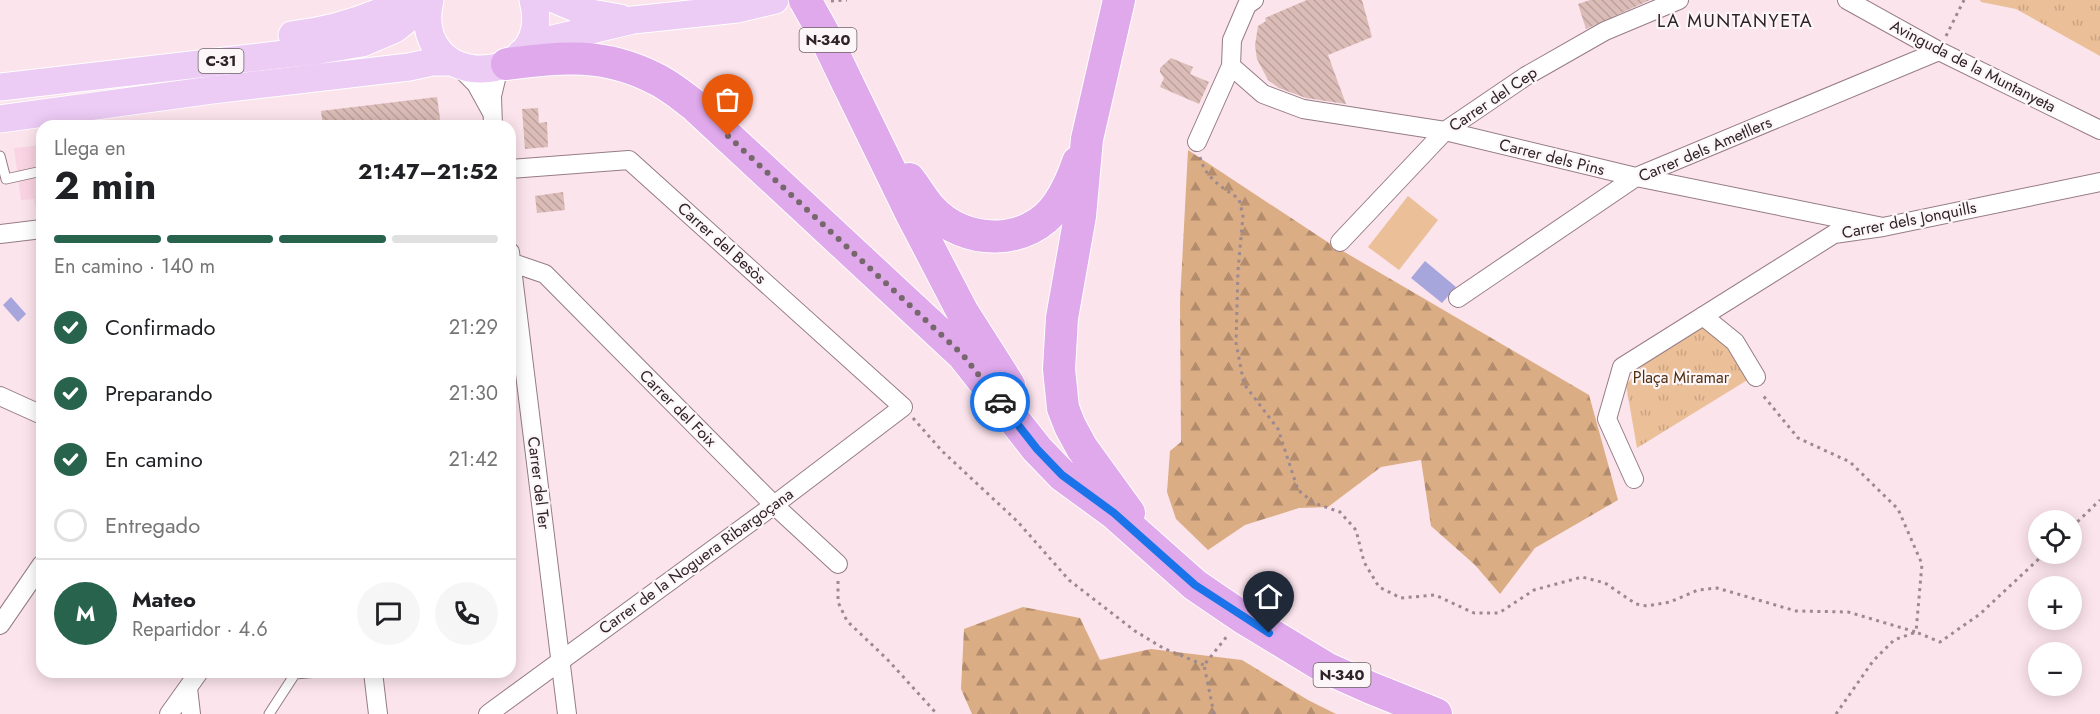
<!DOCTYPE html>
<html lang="es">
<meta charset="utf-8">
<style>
body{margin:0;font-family:Jost,sans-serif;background:#f6f6f6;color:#202124;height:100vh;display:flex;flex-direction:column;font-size:22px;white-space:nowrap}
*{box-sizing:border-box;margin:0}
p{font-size:20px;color:#757577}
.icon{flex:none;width:33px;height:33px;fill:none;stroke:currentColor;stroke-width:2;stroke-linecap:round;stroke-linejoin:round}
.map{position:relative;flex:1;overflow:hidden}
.panel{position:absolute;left:36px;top:120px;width:480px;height:558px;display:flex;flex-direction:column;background:#fff;border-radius:18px;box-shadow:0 3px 15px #0003}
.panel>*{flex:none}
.fabs{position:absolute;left:2028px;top:510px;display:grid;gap:12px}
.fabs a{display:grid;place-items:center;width:54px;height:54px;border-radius:50%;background:#fff;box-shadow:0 3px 15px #0003;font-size:30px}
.pin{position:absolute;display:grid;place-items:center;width:51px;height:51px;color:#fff;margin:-62px -26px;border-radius:50% 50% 50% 0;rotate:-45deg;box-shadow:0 0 6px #0007}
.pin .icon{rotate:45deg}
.courier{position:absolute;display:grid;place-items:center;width:60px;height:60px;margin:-30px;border:4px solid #1a73e8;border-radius:50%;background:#fff;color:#222;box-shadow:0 2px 8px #0007}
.headline em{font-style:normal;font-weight:700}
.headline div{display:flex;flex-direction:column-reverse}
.headline{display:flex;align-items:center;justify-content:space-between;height:102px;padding:0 18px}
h1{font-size:39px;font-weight:700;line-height:45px}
.bar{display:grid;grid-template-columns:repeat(4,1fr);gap:9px 6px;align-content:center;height:72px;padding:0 18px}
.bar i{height:8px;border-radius:4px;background:#e0e0e0}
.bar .current{background:#28634e}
.bar p{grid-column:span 4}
.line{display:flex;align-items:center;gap:15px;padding:0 18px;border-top:2px solid #e0e0e0}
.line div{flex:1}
.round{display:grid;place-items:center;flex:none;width:63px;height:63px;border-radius:32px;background:#f6f6f6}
ol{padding:0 18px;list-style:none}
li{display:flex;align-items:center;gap:18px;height:66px}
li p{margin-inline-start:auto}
li .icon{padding:6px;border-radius:50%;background:#28634e;color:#fff;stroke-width:4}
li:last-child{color:#757577}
li i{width:33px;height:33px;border:3px solid #e0e0e0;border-radius:50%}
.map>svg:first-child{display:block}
</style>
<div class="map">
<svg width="2100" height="714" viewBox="0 0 2100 714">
<defs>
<pattern id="grass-tufts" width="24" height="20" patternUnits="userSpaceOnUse" patternTransform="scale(1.5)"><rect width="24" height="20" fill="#ebbf98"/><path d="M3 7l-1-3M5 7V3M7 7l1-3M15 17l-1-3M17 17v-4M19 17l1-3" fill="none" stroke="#caa483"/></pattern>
<pattern id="forest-firs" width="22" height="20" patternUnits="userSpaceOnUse" patternTransform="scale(1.5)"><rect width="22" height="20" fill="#dbad84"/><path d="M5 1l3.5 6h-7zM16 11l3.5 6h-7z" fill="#b28c6c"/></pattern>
<pattern id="building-back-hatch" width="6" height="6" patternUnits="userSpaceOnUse" patternTransform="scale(1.5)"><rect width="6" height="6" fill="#dbbcb7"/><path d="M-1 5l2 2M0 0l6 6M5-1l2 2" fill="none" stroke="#bca19d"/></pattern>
</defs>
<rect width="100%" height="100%" fill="#fce4ec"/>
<path fill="#fad4e2" d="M42,145v60l-7,1 -1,-7 -13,1 -7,-52z"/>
<path fill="url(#grass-tufts)" d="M1980,0h120v56l-84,-47 -35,-7z
M1703,327l22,18 24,34 -112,69 -11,-63 32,-38z"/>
<path fill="url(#forest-firs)" d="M1188,150l141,93 260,152 29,105 -83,48 -35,46 -25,-29 -44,-39 -10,-66 -40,7 -53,40 -29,1 -54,17 -37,25 -32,-31 -9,-27 3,-41 11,-9 -1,-140z
M1023,607l57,11 20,42 51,-11 91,11 66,40 28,14h-364l-11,-25 3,-60z"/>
<path fill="#ebbf98" d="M1408,196l30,24 -39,50 -31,-23z"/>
<path fill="#a7a6dc" d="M1425,261l31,26 -14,16 -31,-25z
M11,297l15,17 -8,8 -15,-17z"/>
<path fill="url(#building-back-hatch)" d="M1307,0h55l10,37 -44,18 18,49 -40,-6 -27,-10 -11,-8 -11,-21 -2,-14 3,-19 8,-5 -1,-3z
M1590,0h60l-64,29 -8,-25z
M1171,58l22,9 -3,7 19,8 -10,22 -39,-17 4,-9 -4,-6v-4z
M437,97l4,29h-118l-2,-15z
M538,108l1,15 8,-1 1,25 -23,2 -3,-40z
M563,192l2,18 -28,3 -2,-17z"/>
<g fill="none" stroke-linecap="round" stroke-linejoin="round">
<defs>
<path id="lane" d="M0,156l6,23 36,-8
M269,714l26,-40 23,-2"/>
<path id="street" d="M1847,0l92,51 161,79
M457,65l19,19 16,29
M1231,66l32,28 40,15 142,22 191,46 247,50
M493,126l-1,-30 7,-29
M1197,142l34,-76 1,-26 15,-35 7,-5
M0,234l42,-5
M1340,242l105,-111 81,-55 79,-45 74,-31
M510,252l57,462
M510,262l35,12 229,231 64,59
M1458,298l178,-121 303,-126
M1703,316l32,26 21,35
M0,396l42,19
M1634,479l-27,-60 15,-52 212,-133 49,-7 217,-45
M0,625l42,-61
M373,672l5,42
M188,688l3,26
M169,714l30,-42
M488,714l286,-209 129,-98 -274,-247 -119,9"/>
<path id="primary" d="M430,0c-22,94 127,90 103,0
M556,0l29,12 35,6
M292,35c41,-5 77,-16 113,-35
M521,53l32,-14 80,-19 104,-11 38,-9
M0,87l320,-37 42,-7 33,-14 34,-27
M0,119l212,-29 197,-23 23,-5h20"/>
<path id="highway" d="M1119,0l-32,139 -7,77 -18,102 -3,51 4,39 7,18 12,22 47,65
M507,64c55,-7 97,-12 149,15 13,6 26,17 38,26l269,250 74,94 25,26 52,38 81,72 47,32 84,51 45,20 65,26
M847,82l64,131 51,98 47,74
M909,179c8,10 14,21 22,30 33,37 98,38 127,-5 8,-12 15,-27 20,-42"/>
</defs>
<use href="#lane" stroke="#967c85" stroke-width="11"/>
<use href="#street" stroke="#967c85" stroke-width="20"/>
<use href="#primary" stroke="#fff" stroke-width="29"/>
<use href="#highway" stroke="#fff" stroke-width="34"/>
<path stroke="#9c8a90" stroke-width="3" stroke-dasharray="3 4.5" stroke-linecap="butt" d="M831,1l16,-1
M1946,36l18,-36
M510,142v10
M1200,157c5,21 22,30 39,42l4,17 -5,54 -2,73 8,41 34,45 20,61 16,13 26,9 16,18 8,32 15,25 22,11 34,-3 39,18h25l35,-23 48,-13 23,6 31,21 11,2 23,-4 28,-12 19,-2 79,23 52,1 68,20 6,-68 -24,-55 -48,-47 -52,-24 -37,-45
M913,418l29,33 75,70 52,59 66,51 28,17 41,17
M2072,527l28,-27
M838,581v21l9,19 40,38 50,55
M1214,714l-10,-49 24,-30
M1836,714l37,-53 21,-21 22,-8 24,10 40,-28 64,-60"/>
<use href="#lane" stroke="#fff" stroke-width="9"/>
<use href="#street" stroke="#fff" stroke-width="18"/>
<use href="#primary" stroke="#eccbf4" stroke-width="27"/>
<use href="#highway" stroke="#dfa9ec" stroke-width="32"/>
<defs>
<path id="highway-bridge" d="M805,0l19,34 23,48"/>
</defs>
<use href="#highway-bridge" stroke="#fff" stroke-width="34" stroke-linecap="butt"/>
<use href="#highway-bridge" stroke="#dfa9ec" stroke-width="32"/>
</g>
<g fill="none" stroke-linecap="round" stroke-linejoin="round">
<path stroke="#76676c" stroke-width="6" stroke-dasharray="0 10.8" d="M728,136l235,219 37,47"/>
<path stroke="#1a73e8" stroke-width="8" d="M1000,402l37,47 25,26 52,38 81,72 74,48"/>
</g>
<g text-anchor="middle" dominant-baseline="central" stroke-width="4.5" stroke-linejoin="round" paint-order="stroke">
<g fill="#fdf6f9" stroke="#6c6266" stroke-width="1.5">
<rect x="799.5" y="28" width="57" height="24" rx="4.5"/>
<rect x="198.5" y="49" width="45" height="24" rx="4.5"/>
<rect x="1313.5" y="663" width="57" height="24" rx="4.5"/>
</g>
<g font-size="15" font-weight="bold" fill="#2e2327">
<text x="828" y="40">N-340</text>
<text x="221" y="61">C-31</text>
<text x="1342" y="675">N-340</text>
</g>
<g font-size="16" fill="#2e2327" stroke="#fdf6f9">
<text transform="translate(1973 66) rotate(27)">Avinguda de la Muntanyeta</text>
<text transform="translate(1493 99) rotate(-34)">Carrer del Cep</text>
<text transform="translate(1705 149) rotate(-23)">Carrer dels Ametllers</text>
<text transform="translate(1552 157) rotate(14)">Carrer dels Pins</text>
<text transform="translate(1909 220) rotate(-11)">Carrer dels Jonquills</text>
<text transform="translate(722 243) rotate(42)">Carrer del Besòs</text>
<text transform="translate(678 408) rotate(45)">Carrer del Foix</text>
<text transform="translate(539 483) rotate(83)">Carrer del Ter</text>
<text transform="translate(696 561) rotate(-36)">Carrer de la Noguera Ribargoçana</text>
</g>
<g font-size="16" fill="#503010" stroke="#fdf6f9">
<text x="1681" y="377">Plaça Miramar</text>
</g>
<g font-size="18" letter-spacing="1.5" fill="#2e2327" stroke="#fdf6f9">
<text x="1735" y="21">LA MUNTANYETA</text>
</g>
</g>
</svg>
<div class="fabs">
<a><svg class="icon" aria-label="locate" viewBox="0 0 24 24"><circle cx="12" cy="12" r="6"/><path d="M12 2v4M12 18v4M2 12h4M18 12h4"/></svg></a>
<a>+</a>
<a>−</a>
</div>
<div class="pin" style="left:728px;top:136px;background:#ea580c"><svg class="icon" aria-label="bag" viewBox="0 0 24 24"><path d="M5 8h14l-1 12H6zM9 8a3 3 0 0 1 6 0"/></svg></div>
<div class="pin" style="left:1269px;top:633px;background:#1f2937"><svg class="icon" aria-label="home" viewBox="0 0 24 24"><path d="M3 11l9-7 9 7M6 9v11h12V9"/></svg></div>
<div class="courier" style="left:1000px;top:402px"><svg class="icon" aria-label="car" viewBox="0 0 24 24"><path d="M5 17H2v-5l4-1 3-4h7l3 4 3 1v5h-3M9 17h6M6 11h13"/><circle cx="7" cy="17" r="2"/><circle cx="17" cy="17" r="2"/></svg></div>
<section class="panel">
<div class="headline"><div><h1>2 min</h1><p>Llega en</p></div><em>21:47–21:52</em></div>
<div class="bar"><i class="current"></i><i class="current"></i><i class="current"></i><i></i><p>En camino · 140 m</p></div>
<ol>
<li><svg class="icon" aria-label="check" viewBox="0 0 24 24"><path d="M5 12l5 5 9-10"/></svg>Confirmado<p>21:29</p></li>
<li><svg class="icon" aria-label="check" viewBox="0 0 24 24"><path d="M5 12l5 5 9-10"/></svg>Preparando<p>21:30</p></li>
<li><svg class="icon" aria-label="check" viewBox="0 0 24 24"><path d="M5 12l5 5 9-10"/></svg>En camino<p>21:42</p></li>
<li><i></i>Entregado</li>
</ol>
<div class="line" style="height:108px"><b class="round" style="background:#28634e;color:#fff">M</b><div><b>Mateo</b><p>Repartidor · 4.6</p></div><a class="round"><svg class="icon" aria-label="chat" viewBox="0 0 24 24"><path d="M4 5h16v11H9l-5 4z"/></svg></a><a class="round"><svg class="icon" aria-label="phone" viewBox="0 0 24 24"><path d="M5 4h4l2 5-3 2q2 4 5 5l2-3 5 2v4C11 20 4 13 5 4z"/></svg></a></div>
</section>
</div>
